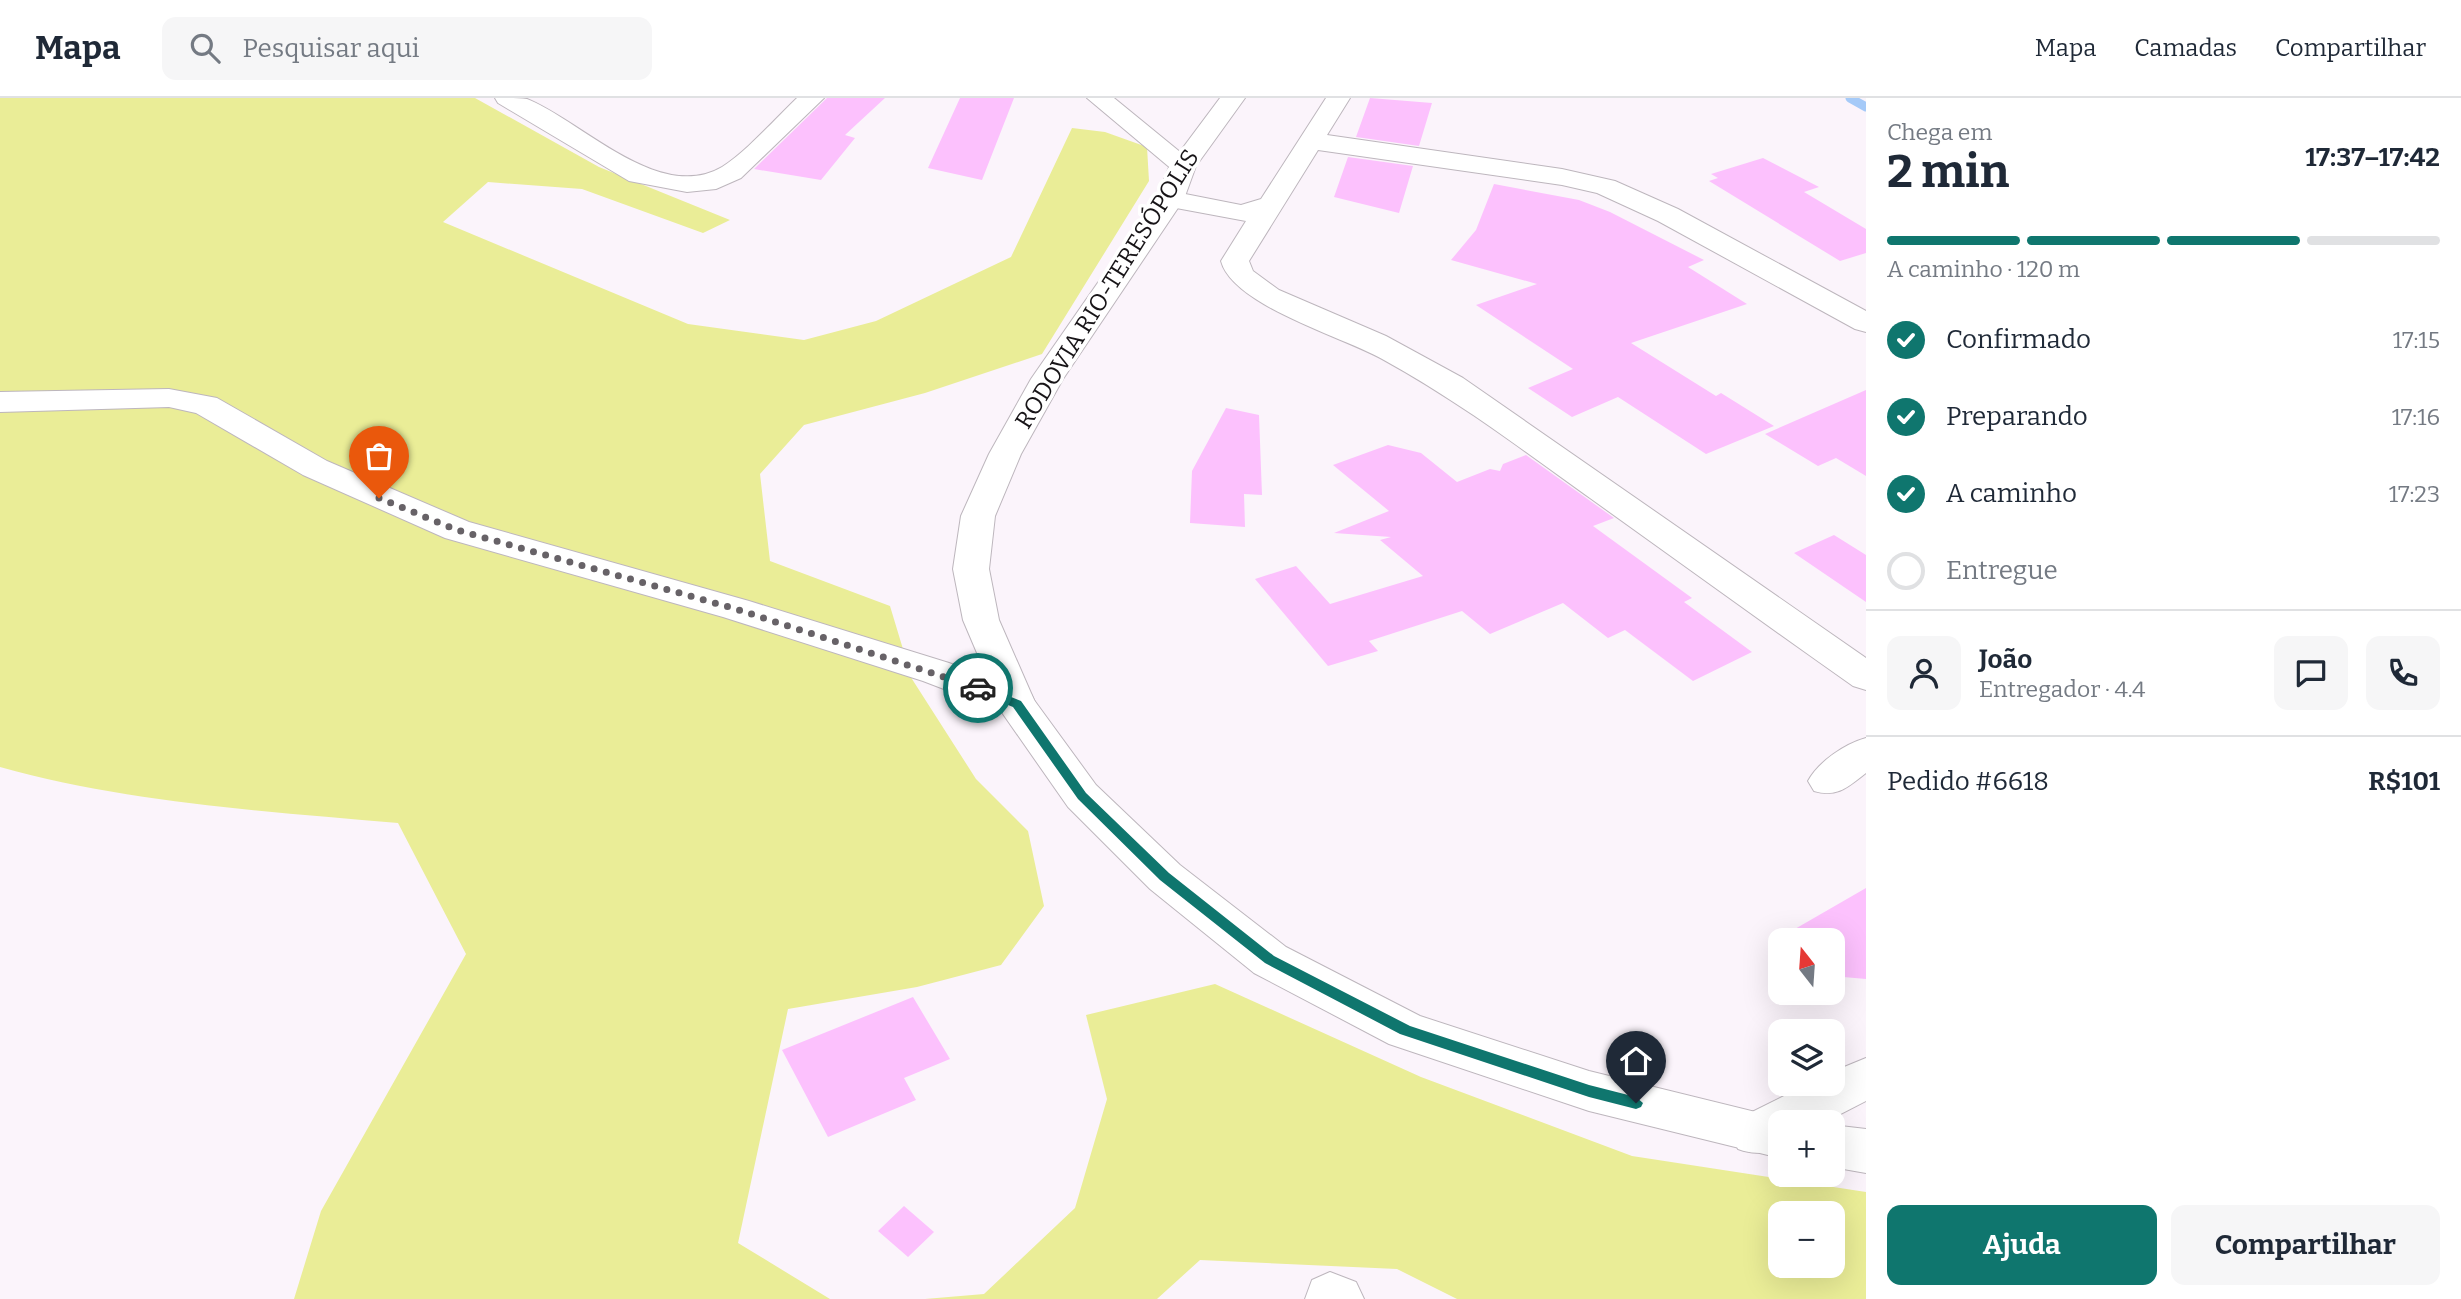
<!DOCTYPE html>
<html lang="pt">
<meta charset="utf-8">
<style>
body{margin:0;font-family:Bitter,serif;background:#f6f6f7;color:#1f2937;height:100vh;display:flex;flex-direction:column;font-size:26px;white-space:nowrap}
*{box-sizing:border-box;margin:0}
p{font-size:23px;color:#747a83}
.icon{flex:none;width:38px;height:38px;fill:none;stroke:currentColor;stroke-width:2;stroke-linecap:round;stroke-linejoin:round}
.map{position:relative;flex:1;overflow:hidden}
.drawer{display:flex;flex-direction:column;background:#fff;width:595px}
.drawer>*{flex:none}
.needle{width:46px;rotate:343deg}
.buttons{position:absolute;left:1768px;top:830px;display:grid;gap:14px}
.buttons a{display:grid;place-items:center;width:77px;height:77px;border-radius:14px;background:#fff;box-shadow:0 7px 28px #0002;font-size:35px}
.pin{position:absolute;display:grid;place-items:center;width:60px;height:60px;color:#fff;margin:-72px -30px;border-radius:50% 50% 50% 0;rotate:-45deg;box-shadow:0 0 7px #0007}
.pin .icon{rotate:45deg}
.courier{position:absolute;display:grid;place-items:center;width:70px;height:70px;margin:-35px;border:5px solid #0f766e;border-radius:50%;background:#fff;color:#222;box-shadow:0 2px 9px #0007}
.overview em{font-style:normal;font-weight:700}
.overview div{display:flex;flex-direction:column-reverse}
.overview{display:flex;align-items:center;justify-content:space-between;height:119px;padding:0 21px}
h1{font-size:46px;font-weight:700;line-height:52px}
.bar{display:grid;grid-template-columns:repeat(4,1fr);gap:10px 7px;align-content:center;height:84px;padding:0 21px}
.bar i{height:9px;border-radius:5px;background:#e0e1e3}
.bar .selected{background:#0f766e}
.bar p{grid-column:span 4}
.line{display:flex;align-items:center;gap:18px;padding:0 21px;border-top:2px solid #e0e1e3}
.line div{flex:1}
.round{display:grid;place-items:center;flex:none;width:74px;height:74px;border-radius:14px;background:#f6f6f7}
ol{padding:0 21px;list-style:none}
li{display:flex;align-items:center;gap:21px;height:77px}
li p{margin-inline-start:auto}
li .icon{padding:7px;border-radius:50%;background:#0f766e;color:#fff;stroke-width:4}
li:last-child{color:#747a83}
li i{width:38px;height:38px;border:4px solid #e0e1e3;border-radius:50%}
.action{display:flex;gap:14px;margin-top:auto;padding:14px 21px}
.action a{flex:1;height:80px;border-radius:14px;background:#0f766e;color:#fff;font-size:28px;font-weight:700;line-height:80px;text-align:center}
.action a+a{background:#f6f6f7;color:#1f2937}
header{display:flex;align-items:center;gap:42px;box-sizing:border-box;height:98px;padding:0 35px;background:#fff;border-bottom:2px solid #e0e1e3}
header strong{font-size:33px}
nav{display:flex;gap:38px;margin-inline-start:auto;font-size:24px}
.search{width:490px;height:63px;background:#f6f6f7;display:flex;align-items:center;gap:18px;box-sizing:border-box;padding:0 24px;border-radius:14px;color:#747a83;font-size:26px}
main{display:flex;flex:1;min-height:0}
.map>svg:first-child{display:block}
</style>
<header>
<strong>Mapa</strong>
<div class="search"><svg class="icon" aria-label="search" viewBox="0 0 24 24"><circle cx="10" cy="10" r="6"/><path d="M15 15l6 6"/></svg>Pesquisar aqui</div>
<nav><a>Mapa</a><a>Camadas</a><a>Compartilhar</a></nav>
</header>
<main>
<div class="map">
<svg width="1866" height="1201" viewBox="0 0 1866 1201">
<rect width="100%" height="100%" fill="#fbf4fb"/>
<path fill="#eaed97" fill-rule="evenodd" d="M0,0h475l124,69 131,53 -27,13 -121,-44 -94,-7 -45,40 245,102 116,16 72,-19 135,-64 61,-129 33,4 42,15 2,34 -107,173 -117,39 -121,32 -44,49 10,87 120,45 22,73 64,100 52,52 16,75 -43,59 -84,22 -129,22 -50,234 92,56h-536l27,-88 145,-257 -68,-131c-134,-12 -269,-20 -398,-56z
M1215,886l206,93 211,79 234,36v107h-409l-60,-30 -197,-9 -43,39h-232l59,-5 91,-86 32,-109 -21,-84zM1780,1115h52v52h-52z"/>
<g fill="none" stroke-linecap="round" stroke-linejoin="round">
<path stroke="#a5caf8" stroke-width="9" d="M1850,0l16,9"/>
</g>
<path fill="#fcc1fd" d="M827,0h58l-40,37 10,3 -34,42 -67,-11z
M960,0h54l-32,82 -54,-12z
M1370,0l62,5 -13,43 -63,-9z
M1348,59l65,9 -14,47 -65,-16z
M1763,60l56,29 -15,5 62,37v24l-26,8 -131,-80 9,-3 -7,-4z
M1494,86l85,16 31,12 94,48 -16,7 59,37 -116,39 85,53 5,-3 53,33 -68,28 -88,-57 -46,20 -44,-29 45,-19 -97,-64 61,-21 -86,-24 25,-30z
M1866,292v86l-30,-18 -18,8 -53,-32z
M1226,310l33,7 3,80 -18,-1 1,33 -55,-4 2,-52z
M1388,347l33,8 36,29 33,-13 10,2 3,-7 23,-9 88,63 -21,8 99,72 -8,4 68,50 -59,29 -68,-51 -17,8 -45,-35 -73,31 -28,-23 -93,30 9,10 -50,15 -73,-87 41,-13 34,38 93,-28 -43,-36 11,-3 -57,-4 55,-22 -56,-46z
M1834,437l32,20v47l-72,-49z
M1866,790v91l-34,-3v-36h-56z
M913,899l37,62 -46,19 12,22 -88,37 -46,-87z
M904,1108l30,26 -26,25 -30,-26z"/>
<g fill="none" stroke-linecap="round" stroke-linejoin="round">
<defs>
<path id="minor" d="M495,0c9,0 23,0 32,1 55,22 132,105 195,68 23,-14 54,-49 75,-69h27l-83,80 -25,11 -29,3 -58,-11 -131,-78z
M1087,0h27l82,67 -4,6h-18z
M1326,0h24l-23,37 235,34 53,12 63,28 188,102v21l-11,-3 -197,-108 -61,-28 -35,-8 -244,-35 -69,111 4,10 26,19 107,46 77,42 403,280v32l-13,-4c-88,-62 -175,-125 -263,-188 -67,-48 -133,-98 -206,-138 -40,-23 -151,-54 -163,-99l25,-40 -86,-16 -4,-6 4,-6 10,-2 71,14 20,-6z
M169,291l48,9 110,63 142,61 280,79 200,62 82,31 5,10 -5,10 -14,3 -94,-36 -200,-64 -278,-79 -142,-63 -107,-62 -27,-6 -169,5v-20z
M1866,640v35c-18,14 -29,25 -52,18l-6,-10c11,-20 37,-37 58,-43z
M1866,960v43l-41,21h-45v23c-17,9 -25,10 -42,4l-7,-15 7,-15 72,-36h22v-11z
M1330,1174l26,10 8,17h-59l7,-19z"/>
<path id="highway" d="M1220,0h25l-49,68 -12,33 -121,180 -42,75 -26,62 -6,53 10,51 35,80 62,85 84,80 106,82 134,69 169,55 207,51h-16v36l-191,-47 -200,-67 -135,-71 -104,-84 -82,-82 -65,-93 -40,-94 -10,-51 8,-53 28,-62 42,-75 125,-180 14,-34z
M1832,1027l34,4v44l-34,-6z"/>
</defs>
<use href="#minor" stroke="#bdb6bd" stroke-width="2"/>
<use href="#highway" stroke="#bdb6bd" stroke-width="2"/>
<use href="#minor" fill="#fff" fill-rule="evenodd"/>
<use href="#highway" fill="#fff" fill-rule="evenodd"/>
</g>
<path fill="#0f766e" d="M978,586l43,17 65,92 83,80 105,83 136,70 179,59 47,12 7,6 -2,4 -5,2 -47,-12 -189,-63 -135,-71 -105,-83 -82,-81 -65,-92 -39,-16 -2,-3z"/>
<g fill="none" stroke-linecap="round" stroke-linejoin="round">
<path stroke="#676267" stroke-width="7" stroke-dasharray="0 12.6" d="M379,400l78,32 279,79 242,79"/>
</g>
<g text-anchor="middle" dominant-baseline="central" stroke-width="7" stroke-linejoin="round" paint-order="stroke">
<g font-size="24" fill="#171417" stroke="#fff">
<text transform="translate(1107 191) rotate(-58)">RODOVIA RIO-TERESÓPOLIS</text>
</g>
</g>
</svg>
<div class="buttons">
<a><svg class="needle" viewBox="-14 -14 28 28"><path d="M0-13l5 13h-10z" fill="#e53935"/><path d="M0 13l5-13h-10z" fill="#747a83"/></svg></a>
<a><svg class="icon" aria-label="layers" viewBox="0 0 24 24"><path d="M12 4l9 5-9 5-9-5zM3 14l9 5 9-5"/></svg></a>
<a>+</a>
<a>−</a>
</div>
<div class="pin" style="left:379px;top:400px;background:#ea580c"><svg class="icon" aria-label="bag" viewBox="0 0 24 24"><path d="M5 8h14l-1 12H6zM9 8a3 3 0 0 1 6 0"/></svg></div>
<div class="pin" style="left:1636px;top:1005px;background:#1f2937"><svg class="icon" aria-label="home" viewBox="0 0 24 24"><path d="M3 11l9-7 9 7M6 9v11h12V9"/></svg></div>
<div class="courier" style="left:978px;top:590px"><svg class="icon" aria-label="car" viewBox="0 0 24 24"><path d="M5 17H2v-5l4-1 3-4h7l3 4 3 1v5h-3M9 17h6M6 11h13"/><circle cx="7" cy="17" r="2"/><circle cx="17" cy="17" r="2"/></svg></div>
</div>
<section class="drawer">
<div class="overview"><div><h1>2 min</h1><p>Chega em</p></div><em>17:37–17:42</em></div>
<div class="bar"><i class="selected"></i><i class="selected"></i><i class="selected"></i><i></i><p>A caminho · 120 m</p></div>
<ol>
<li><svg class="icon" aria-label="check" viewBox="0 0 24 24"><path d="M5 12l5 5 9-10"/></svg>Confirmado<p>17:15</p></li>
<li><svg class="icon" aria-label="check" viewBox="0 0 24 24"><path d="M5 12l5 5 9-10"/></svg>Preparando<p>17:16</p></li>
<li><svg class="icon" aria-label="check" viewBox="0 0 24 24"><path d="M5 12l5 5 9-10"/></svg>A caminho<p>17:23</p></li>
<li><i></i>Entregue</li>
</ol>
<div class="line" style="height:126px"><a class="round"><svg class="icon" aria-label="person" viewBox="0 0 24 24"><circle cx="12" cy="8" r="4"/><path d="M4 21q1-7 8-7t8 7"/></svg></a><div><b>João</b><p>Entregador · 4.4</p></div><a class="round"><svg class="icon" aria-label="chat" viewBox="0 0 24 24"><path d="M4 5h16v11H9l-5 4z"/></svg></a><a class="round"><svg class="icon" aria-label="phone" viewBox="0 0 24 24"><path d="M5 4h4l2 5-3 2q2 4 5 5l2-3 5 2v4C11 20 4 13 5 4z"/></svg></a></div>
<div class="line" style="height:91px"><div>Pedido #6618</div><b>R$101</b></div>
<div class="action"><a>Ajuda</a><a>Compartilhar</a></div>
</section>
</main>
